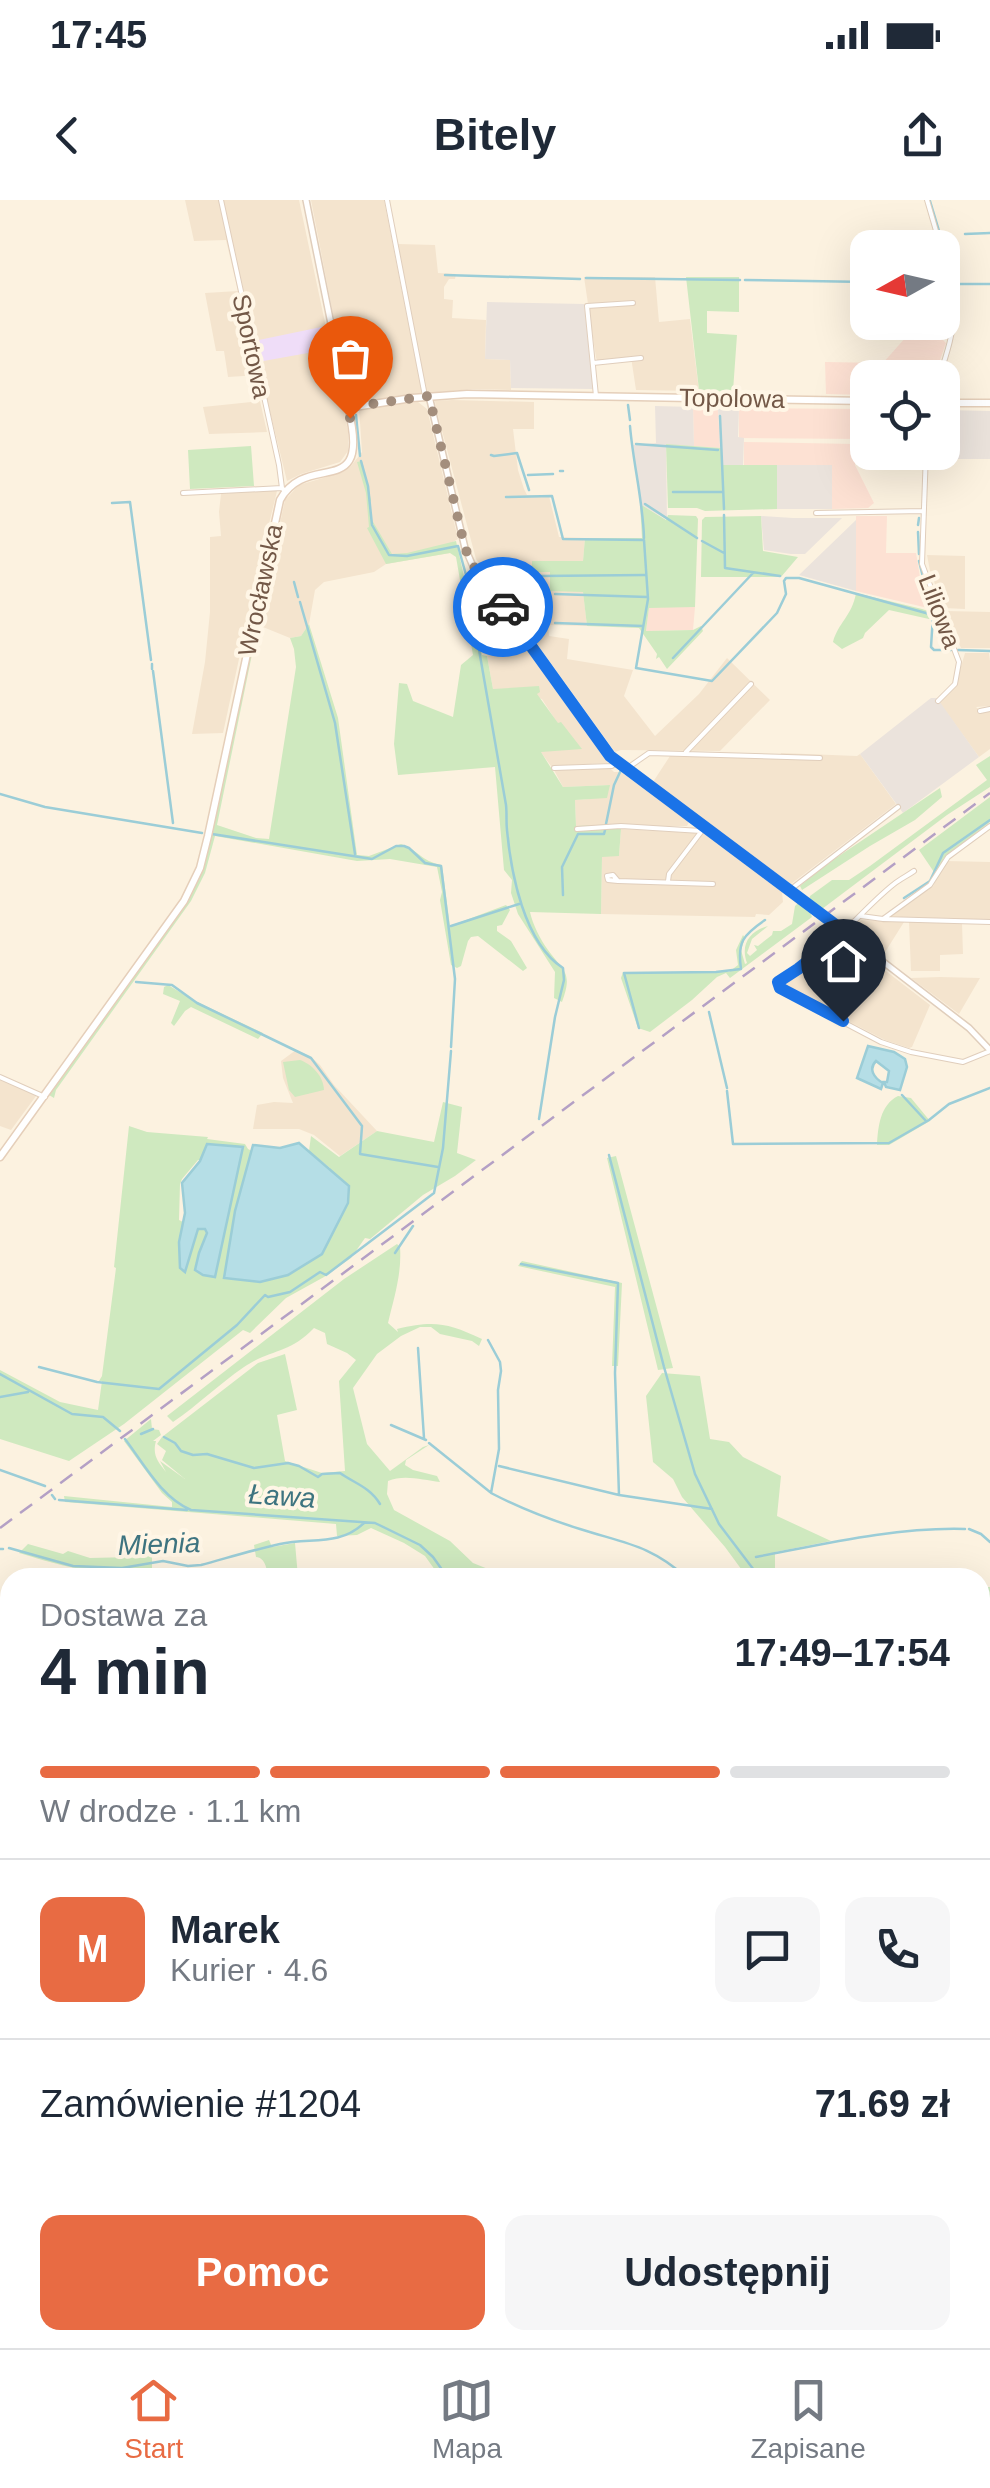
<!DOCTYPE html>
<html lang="pl">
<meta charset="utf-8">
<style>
body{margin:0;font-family:Arial,sans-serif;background:#f6f6f7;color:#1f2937;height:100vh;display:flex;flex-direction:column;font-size:38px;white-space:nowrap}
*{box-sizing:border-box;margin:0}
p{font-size:32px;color:#747a83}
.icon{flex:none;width:55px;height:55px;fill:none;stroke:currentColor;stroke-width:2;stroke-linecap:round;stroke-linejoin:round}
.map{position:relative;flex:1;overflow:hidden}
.side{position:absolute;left:0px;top:1368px;width:990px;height:782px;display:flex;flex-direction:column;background:#fff;border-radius:30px 30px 0 0;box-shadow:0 10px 40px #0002}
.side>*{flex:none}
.needle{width:65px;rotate:262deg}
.tools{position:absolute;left:850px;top:30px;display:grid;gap:20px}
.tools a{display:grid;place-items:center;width:110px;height:110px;border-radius:20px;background:#fff;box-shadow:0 10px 40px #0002;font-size:50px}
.pin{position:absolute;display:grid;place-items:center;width:85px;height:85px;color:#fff;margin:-102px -42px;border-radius:50% 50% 50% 0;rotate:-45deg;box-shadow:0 0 10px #0007}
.pin .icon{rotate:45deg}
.courier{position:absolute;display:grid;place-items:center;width:100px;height:100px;margin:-50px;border:8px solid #1a73e8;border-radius:50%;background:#fff;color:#222;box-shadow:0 2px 12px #0007}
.head em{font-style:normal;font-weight:800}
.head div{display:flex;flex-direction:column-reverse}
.head{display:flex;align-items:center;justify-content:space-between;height:170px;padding:0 40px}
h1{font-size:65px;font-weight:800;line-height:75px}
.bar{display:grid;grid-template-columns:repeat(4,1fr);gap:15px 10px;align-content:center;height:120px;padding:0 40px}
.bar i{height:12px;border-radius:8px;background:#e0e1e3}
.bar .current{background:#e86b43}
.bar p{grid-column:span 4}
.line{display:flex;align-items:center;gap:25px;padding:0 40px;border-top:2px solid #e0e1e3}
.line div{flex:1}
.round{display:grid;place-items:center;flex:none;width:105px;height:105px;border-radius:20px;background:#f6f6f7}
.cta{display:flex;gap:20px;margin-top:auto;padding:20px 40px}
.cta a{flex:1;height:115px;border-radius:20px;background:#e86b43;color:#fff;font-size:40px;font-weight:800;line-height:115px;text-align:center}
.cta a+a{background:#f6f6f7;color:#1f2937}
.status{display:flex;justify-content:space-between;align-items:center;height:70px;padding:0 50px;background:#fff;direction:ltr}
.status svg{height:28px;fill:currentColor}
header{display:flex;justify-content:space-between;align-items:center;height:130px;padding:0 40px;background:#fff;font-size:45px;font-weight:800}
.dock{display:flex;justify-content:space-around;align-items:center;height:140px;border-top:2px solid #e0e1e3;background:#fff;font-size:28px;color:#747a83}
.dock a{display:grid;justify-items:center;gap:5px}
.dock .current{color:#e86b43}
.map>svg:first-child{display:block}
</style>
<div class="status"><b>17:45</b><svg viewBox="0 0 49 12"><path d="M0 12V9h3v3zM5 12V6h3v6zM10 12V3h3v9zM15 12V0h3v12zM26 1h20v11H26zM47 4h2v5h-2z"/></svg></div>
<header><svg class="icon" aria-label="back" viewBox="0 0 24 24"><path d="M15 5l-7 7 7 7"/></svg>Bitely<svg class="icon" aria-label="share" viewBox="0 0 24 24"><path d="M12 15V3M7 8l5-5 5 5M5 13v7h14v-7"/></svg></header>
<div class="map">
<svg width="990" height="2148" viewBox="0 0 990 2148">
<rect width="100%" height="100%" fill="#fcf2e0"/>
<path fill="#f4e4ce" d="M185,0h114l49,231v20l-8,11 -39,12 -14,7 -26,-106 -33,2 -4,-26h-8l-11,-58 33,-2 -12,-51 -32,1z
M311,0h73l38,193 -70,10 -3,-6z
M398,44l37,1 3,28 18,1 -1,5h-6l-5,8v12l9,1 -1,18 34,2 -1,39 25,1 1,30 -38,-1 -47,4z
M584,77h71l4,45 31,-3 9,72 -63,-1 -5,-33 -33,4 -2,-3z
M452,200l82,2v27h-21l5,41 6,19 3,6 22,1 10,41 26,1 -2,23 -51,1 51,29 4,35 -39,-1 1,11 20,3 -2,20 66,11 -9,26 31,40 44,-42 28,-36 43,42 -50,51 -99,-1 -6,2 -139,-193 -40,-151 -1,-7z
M260,201l7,31 -58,2 -6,-27z
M418,202l9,7 31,130 -7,4 -1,10 -64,11 -12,8 -50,10 -9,8 -6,34 -8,12 -11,2 -32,-13 27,-125 14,-15 41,-12 11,-7 11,-14 -3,-44z
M253,291h24l-16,66 -38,176 -31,1 13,-72 5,-50v-75l11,-1 -2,-24 2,-18z
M927,355l38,1v53l-21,-1 -14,-37z
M945,411l45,1v36h-29z
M513,431l95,132 -57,3 -11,-15 41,-3 -23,-24 -16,-25 -49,-10 -6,-33 14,-3 -3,-20z
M965,453h24l1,8v45l-14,1 6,5 8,-1v38l-11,8 -40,-55 16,-15z
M781,553l76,3 3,-2 36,50 -105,80 -138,-102 17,-26 109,2z
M610,568l4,4h7l68,50 -2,4h-111l-1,-26 15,-1 20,-14 -47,2 -9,-17z
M621,629l73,4 7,3 2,-3 79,59 1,10 -14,13 -13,-1 -1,3 -154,-3 1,-58h17z
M946,661l44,1v58l-98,-2 -2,-4 43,-28z
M861,720l43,2 -22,35 -32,-26z
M909,722l53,1 1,31 -23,1v16h-29z
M837,745h15l78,60 -18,42 -3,1 -24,-8 -105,-54z
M940,777l40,1 -21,36 -48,-36z
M296,850l14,6 10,9 14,20 43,46 -37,25 -26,-21 -15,-6h-46l4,-24 17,-3 19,1 -10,-25 -2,-17z
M0,875l39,17 -28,38 -11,-4z
M570,2140l1,8h-149v-7z"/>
<path fill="#fde1d3" d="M906,137l36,2 4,4 -12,34 -66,1 -1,17 -41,-1 -1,-32 58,1z
M693,207l25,1 2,40 -26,-2z
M739,208l128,1v30l-128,-1z
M744,242l111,2v21l19,38 -6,5 -36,1v-44h-88z
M856,316h31l-1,37h30l5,30 9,22 -2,3 -72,-17z
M649,407h46l-2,23 -47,1z"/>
<path fill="#ebe3dc" d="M487,102l97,2 9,85 -82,-1 -1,-28 -25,-1z
M655,206l38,1 1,39 -28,-1 1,75 -27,-16 -7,-59 23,-2z
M718,208h21l-1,29 6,1 -1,27h-22z
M943,210l47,1v48h-60l1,-6 11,-1z
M777,265h55v44h-55z
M761,316l32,2h49l-37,36h-14l-27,-4z
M856,320v71l-57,-16z
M931,498h6l42,59 -76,56 -43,-59z"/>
<path fill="#efddf8" d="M326,126l4,23 -72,13 -4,-21z"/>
<path fill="#cfe9bf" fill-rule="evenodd" d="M686,77h53v35l-32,-1v22l30,2 -4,56 3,1 -2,4 -44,-2v-3l9,-1z
M666,244l55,4 1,17h55v44l-72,2 -8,-3h-29z
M251,246l3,40 -64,3 -2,-39z
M362,261l9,39 -2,6 3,14 20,34 15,-1 49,-12 26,114 5,1 6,33 46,-3 1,6 -3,2 21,29 3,-1 21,27 -41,3 22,35 47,-2 -3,13 -32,2 1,26 43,-2 2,5 -2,27 -17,1 -1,57 -71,-2c3,13 10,27 18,38 16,22 25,22 14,52l-8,-4 1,-26 -37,-58 -7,-21 1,-13 -8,-10 -9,-103 -97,8 -4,-31 5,-61 8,1 6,17 40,16 8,-52 12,-10 -17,-98 -6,-4 -64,11 -19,-36 2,-1 -3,-34 -9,-31z
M640,304l26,16 2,-5 28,1 2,3 -3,88 -46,1 -3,23 47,-1 8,-4 2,5 -36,38 -8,-12 -3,2 1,-5 -18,-26 -52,-2 -4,-34 -33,-1v-19h-18v-11h51l2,-23h57z
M761,316l2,35 35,6 -17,20h-80l1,-57 3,-3z
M856,393l66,16 9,3 5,4 -1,3h-6l-40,-9 -24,23 -2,5 -21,11 -9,-7c5,-19 19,-26 23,-49z
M257,419h2l-1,6 -41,200 39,13 13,1 27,-172 -2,-18 -4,-11 11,-2 8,-12 29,94 19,137 12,1 32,-12c18,6 19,17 41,21l8,61 56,-21 4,5 -8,15 -5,1v5l14,10 16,27 -4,3 -45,-35 -7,1 -3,4 -7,25 -4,2 -6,-3 -11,-65 2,-8 -5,-25 -47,-8 -33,2 -142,-25 -10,37 -14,28 -135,189 -2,8 -5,-3 81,-113 65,-98z
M990,556v31l-43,28 -125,94 1,2 -14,-11 1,-4 22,-16h17l21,-14 117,-86 -11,-15z
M940,588l2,9 -27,23 -45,26 -68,44 -2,-4 24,-20z
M990,597v25l-46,36 -8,17 -17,-25z
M798,703h3l16,13 -2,1 -5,-5 2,5 -82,61 -4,-5 -9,4 -25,23 -42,32 -12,-4 -17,-50 2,-6h106l9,-7 -2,-15 7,-15 2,3 -4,12 4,14 2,-1c-7,-19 3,-32 21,-37l-16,13 -5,14 3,3 7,-6 -3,-5 4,1 14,-11 1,-4h8l11,-7 3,-18z
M168,785l27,16 68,32 -5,6 -67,-32 -6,4 -11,15 -3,-3 9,-22 -17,-7 1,-7z
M300,860c12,4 24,17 24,30l-29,7 -6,-7 -6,-28z
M898,896l13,2 19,23 -41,24h-12c1,-18 3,-40 21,-49z
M443,902l19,5 -5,46 19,7 -21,16 -32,19 -53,44 -5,-1 -14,20 -27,19 -38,21 -36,35 -7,-3 -119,94 -55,37 -69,-22v-69l60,32 38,8 4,-29h-3l3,-5 14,-108 -2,-1 15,-141 18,6 61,5 -1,2 38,5 3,5 4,2 -17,60 24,71 29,-7 42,-107 -21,-17 2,-15 28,21 38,-26 57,11zM207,944l8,133 -16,-24 8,-20 -2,-4 -7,-1 -13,43 -6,-29 4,-20 -4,-2 1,-36 2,-5 16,-19h2z
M616,956l57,212 -15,2 -51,-212z
M397,1044l3,3c2,26 -6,51 -12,76l10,9 -1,-3c37,-9 51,-6 85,10l-3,7 -7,-5 -32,-7 -9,-7h-11l-19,9 -24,18 -24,34 14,56 23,27 33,-24 6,-2 -23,15 -1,5 8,5 24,6 3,6c-17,-2 -36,-8 -52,-1l-1,13 7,16 56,31 23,22 20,8 23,6h-76l-15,-21 -21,-13 -33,-15 -14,7 -20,1 -1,-12 -271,-22 -1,-6 108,11v-5l-10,-9 -38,-52 27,-22 1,10 7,1 2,5 -8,6h3c-4,14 2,21 10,31l-6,-11 25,18 -23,-19 4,-9 -9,-7 5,-7 96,-74 27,-9 12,56 -20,5 8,46 37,12 23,-2 -6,-90 17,-21 -9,-7 -20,-9 -2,-11 -11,-5c-25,26 -43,21 -70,39 -25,17 -46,38 -71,55l-6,-6 177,-137z
M522,1061l100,22 -4,83h-6l3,-79 -97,-21z
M662,1173l38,3 10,63 19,3 14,15 38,19 -4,40 54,25 -56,11v25h-28l-22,-30 -43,-50 -9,-18 -20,-17 -7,-66z
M269,1340l3,7 23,-4 3,34h-29c-3,-8 -3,-19 -13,-20l-2,-12z
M28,1344l35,10 5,-3 22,7 44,-1 5,-8 5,-1 3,8 5,1v11c-56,8 -80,1 -133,-15z
M980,1387h10v124l-10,4z
M3,1518l7,5v122h-10v-122z
M990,2002v137l-5,-27 -5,-11v-96z"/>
<path fill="#b5dee6" stroke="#9bcdd7" stroke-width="2.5" d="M868,846l26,6 11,7 2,8 -7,23 -14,-3 -2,-5h3l2,-11 -13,-10c-8,8 -2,17 7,22l-2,6 -24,-11z
M299,943l50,43 -1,17 -26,51 -34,21 -28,7 -36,-4 11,-67 18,-66 27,3z
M207,944l36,3 -28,130 -12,-2 -8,-5 4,-17 8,-20 -2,-4h-7l-13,43 -5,-4 -1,-26 6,-29 -3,-30 18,-22z"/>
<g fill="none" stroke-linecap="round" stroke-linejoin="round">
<path stroke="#9bcdd7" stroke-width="2.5" d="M930,1l25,83h35
M965,34l25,-1
M445,75l135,4
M586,78l154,2
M745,80l123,2
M628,205l2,15
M356,215l4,41
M720,216l4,93
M630,226c3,37 13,75 14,112
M636,244l82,6
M491,255l3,1 23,-3 12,37
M361,261l7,25 4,39 17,30 18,1 51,-10 8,29 40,230c1,9 0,16 1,25 4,43 17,113 56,138l1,12 -9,37 -16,102
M560,271h3
M528,275l25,-1
M673,292h49
M506,297l46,-1 11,43 81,1 4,59 -12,69 76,13 65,-68 9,-19 -2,-13 2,-3h13l134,37 -2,32 3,3h17
M112,303l18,-1 21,158
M645,304l52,34
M724,315l1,53 55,8
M918,325l1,-7
M918,332l1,22
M702,341l22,12
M919,361l6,24
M540,376l105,-1
M294,382l4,15
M928,391l5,23
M555,394l92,3
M300,402l35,121 20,131
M555,423l88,3
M958,450l32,1
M673,458l80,-85
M152,464v5
M153,471l20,152
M0,594l45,13 157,26
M606,624l8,-39 7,-15
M212,634l160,25 24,-13h8l5,2 16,15 16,3 14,113 -4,68
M563,695l-1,-28 16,-33h26l1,-4
M904,698l26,-17 13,-28 47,-33
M451,726l68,-22
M136,782l36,3 25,18 114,55 51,68 -2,28 78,13
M709,812l18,76
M639,828l-15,-55 92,-1 25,-3c-4,-27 2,-34 24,-49
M727,891l6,53 156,-1 40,-23 20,-16 41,-16
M902,895l24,26
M609,955l55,212 31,107 24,50 41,54
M395,1053l18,-27
M521,1064l97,19 -3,90 4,122
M488,1140l12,22 1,9 -3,19 1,59 -8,44c27,14 60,27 89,36 44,14 71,16 107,49
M418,1148l6,90
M39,1167l58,15 62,7 78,-64 28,-30 3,2 22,-5 30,-20 6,3 108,-82 9,-45 8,-97
M0,1174l72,40 31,3 17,14
M0,1197l28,-5
M391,1225l35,15
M141,1234l12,-5
M164,1237l11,6 6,8 12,4 14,-1 47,14 34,-5 11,3 19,11 4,-3 18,-1c14,10 30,14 40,31
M125,1239c19,25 36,58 66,71l184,13 45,22 13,12 15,21
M429,1243l61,49
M499,1266l120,29 93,14
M0,1270l45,16
M52,1295l3,4
M59,1300l128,10
M969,1329l12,5 9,8
M9,1348l64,18 49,2 41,-7 25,5 13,-1c26,-7 52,-15 79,-21 30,-7 59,3 84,-21
M0,1349h3
M756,1357c68,-13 139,-30 209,-28
M980,1776l10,8
M980,2045l10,10
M299,2141l1,-1
M298,2148v-2"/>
<defs>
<path id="minor" d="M221,0l58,265 3,23 3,3
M387,0l38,196
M927,0l14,48
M593,163l48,-5
M939,178c18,-56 20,-67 3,-124
M596,196l-9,-90 46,-3
M926,252l-4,112 37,98 -4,22 -17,17
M183,293l99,-5
M816,313l107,-2
M980,511l10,-2
M686,552l65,-68
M554,568l58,-2 5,-4
M626,569l23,-16 171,5
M577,629l44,-3 80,5
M914,671c-7,5 -14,8 -20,13 -38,30 -70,78 -117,97l3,8 101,53 30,10 52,10 27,-11
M618,681l-10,-1 -1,-4 6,-1 5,6 95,3
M668,681l1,-7 32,-42
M791,689l107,-82
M861,716l22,3 107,3
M883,719l47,-34 18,-28 42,-31
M0,877l45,20
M573,2140l1,8
M709,2140v8"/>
<path id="tertiary" d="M306,0l42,208
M429,196l36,152 7,16 139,192 170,127 188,145 21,22
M0,1456l10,7
M980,2001l10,-2
M477,2140l1,8"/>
<path id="secondary" d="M942,203h48
M0,957l184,-256 16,-33 8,-32 72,-336c28,-51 92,4 68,-92l64,-10 55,-4 401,7"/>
</defs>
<use href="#minor" stroke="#e0cebc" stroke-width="6"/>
<use href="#tertiary" stroke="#e0cebc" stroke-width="8"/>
<use href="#secondary" stroke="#e5cfba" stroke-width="9"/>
<use href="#minor" stroke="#fff" stroke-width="4"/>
<use href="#tertiary" stroke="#fff" stroke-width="5"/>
<use href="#secondary" stroke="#fff" stroke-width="6"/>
<path stroke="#b4a0c5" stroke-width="2.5" stroke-dasharray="15 10" stroke-linecap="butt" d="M0,1328l990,-735"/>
</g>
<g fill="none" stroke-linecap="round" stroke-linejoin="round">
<path stroke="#a38e7d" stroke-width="10" stroke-dasharray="0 18" d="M350,218l-2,-10 9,-2 72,-10 36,152 7,16 31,43"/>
<path stroke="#1a73e8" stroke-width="12" d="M503,407l107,149 235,176 -47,37 -20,13 2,6 63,33"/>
</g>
<g text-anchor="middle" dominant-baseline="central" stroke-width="8" stroke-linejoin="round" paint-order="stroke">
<g font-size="25" fill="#735847" stroke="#fff6e6">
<text transform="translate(252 146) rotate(78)">Sportowa</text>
<text transform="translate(732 198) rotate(1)">Topolowa</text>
<text transform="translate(260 390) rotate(-78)">Wrocławska</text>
<text transform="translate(940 411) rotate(69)">Liliowa</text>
</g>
<g font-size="28" font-style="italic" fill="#3e7480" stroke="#fff6e6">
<text transform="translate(282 1296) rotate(4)">Ława</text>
<text transform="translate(159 1344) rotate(-2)">Mienia</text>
</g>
</g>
</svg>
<div class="tools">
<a><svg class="needle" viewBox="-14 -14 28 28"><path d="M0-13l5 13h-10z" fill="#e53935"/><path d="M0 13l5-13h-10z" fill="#747a83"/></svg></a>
<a><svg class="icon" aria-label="locate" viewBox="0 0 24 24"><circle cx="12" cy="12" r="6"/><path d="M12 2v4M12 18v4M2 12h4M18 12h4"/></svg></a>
</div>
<div class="pin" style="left:350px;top:218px;background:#ea580c"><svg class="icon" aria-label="bag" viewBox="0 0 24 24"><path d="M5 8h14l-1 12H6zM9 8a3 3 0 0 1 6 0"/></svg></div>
<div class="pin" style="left:843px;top:821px;background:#1f2937"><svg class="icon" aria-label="home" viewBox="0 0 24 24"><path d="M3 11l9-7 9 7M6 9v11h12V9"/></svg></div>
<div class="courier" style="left:503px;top:407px"><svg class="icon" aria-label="car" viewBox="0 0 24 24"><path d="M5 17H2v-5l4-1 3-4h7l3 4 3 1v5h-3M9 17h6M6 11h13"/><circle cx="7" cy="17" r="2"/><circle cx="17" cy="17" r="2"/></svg></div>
<section class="side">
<div class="head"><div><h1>4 min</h1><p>Dostawa za</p></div><em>17:49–17:54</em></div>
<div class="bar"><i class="current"></i><i class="current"></i><i class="current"></i><i></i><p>W drodze · 1.1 km</p></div>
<div class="line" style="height:180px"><b class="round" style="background:#e86b43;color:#fff">M</b><div><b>Marek</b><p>Kurier · 4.6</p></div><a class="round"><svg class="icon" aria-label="chat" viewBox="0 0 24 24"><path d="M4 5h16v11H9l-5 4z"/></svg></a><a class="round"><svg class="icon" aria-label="phone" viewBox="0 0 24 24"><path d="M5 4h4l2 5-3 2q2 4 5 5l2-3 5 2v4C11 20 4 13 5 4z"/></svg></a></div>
<div class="line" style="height:130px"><div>Zamówienie #1204</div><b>71.69 zł</b></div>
<div class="cta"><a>Pomoc</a><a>Udostępnij</a></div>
</section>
</div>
<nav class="dock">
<a class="current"><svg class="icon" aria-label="home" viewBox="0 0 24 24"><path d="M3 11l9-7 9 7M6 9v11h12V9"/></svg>Start</a>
<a><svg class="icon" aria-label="map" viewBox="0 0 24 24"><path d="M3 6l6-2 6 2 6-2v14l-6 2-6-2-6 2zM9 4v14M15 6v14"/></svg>Mapa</a>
<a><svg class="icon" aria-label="saved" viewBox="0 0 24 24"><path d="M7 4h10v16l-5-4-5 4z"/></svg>Zapisane</a>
</nav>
